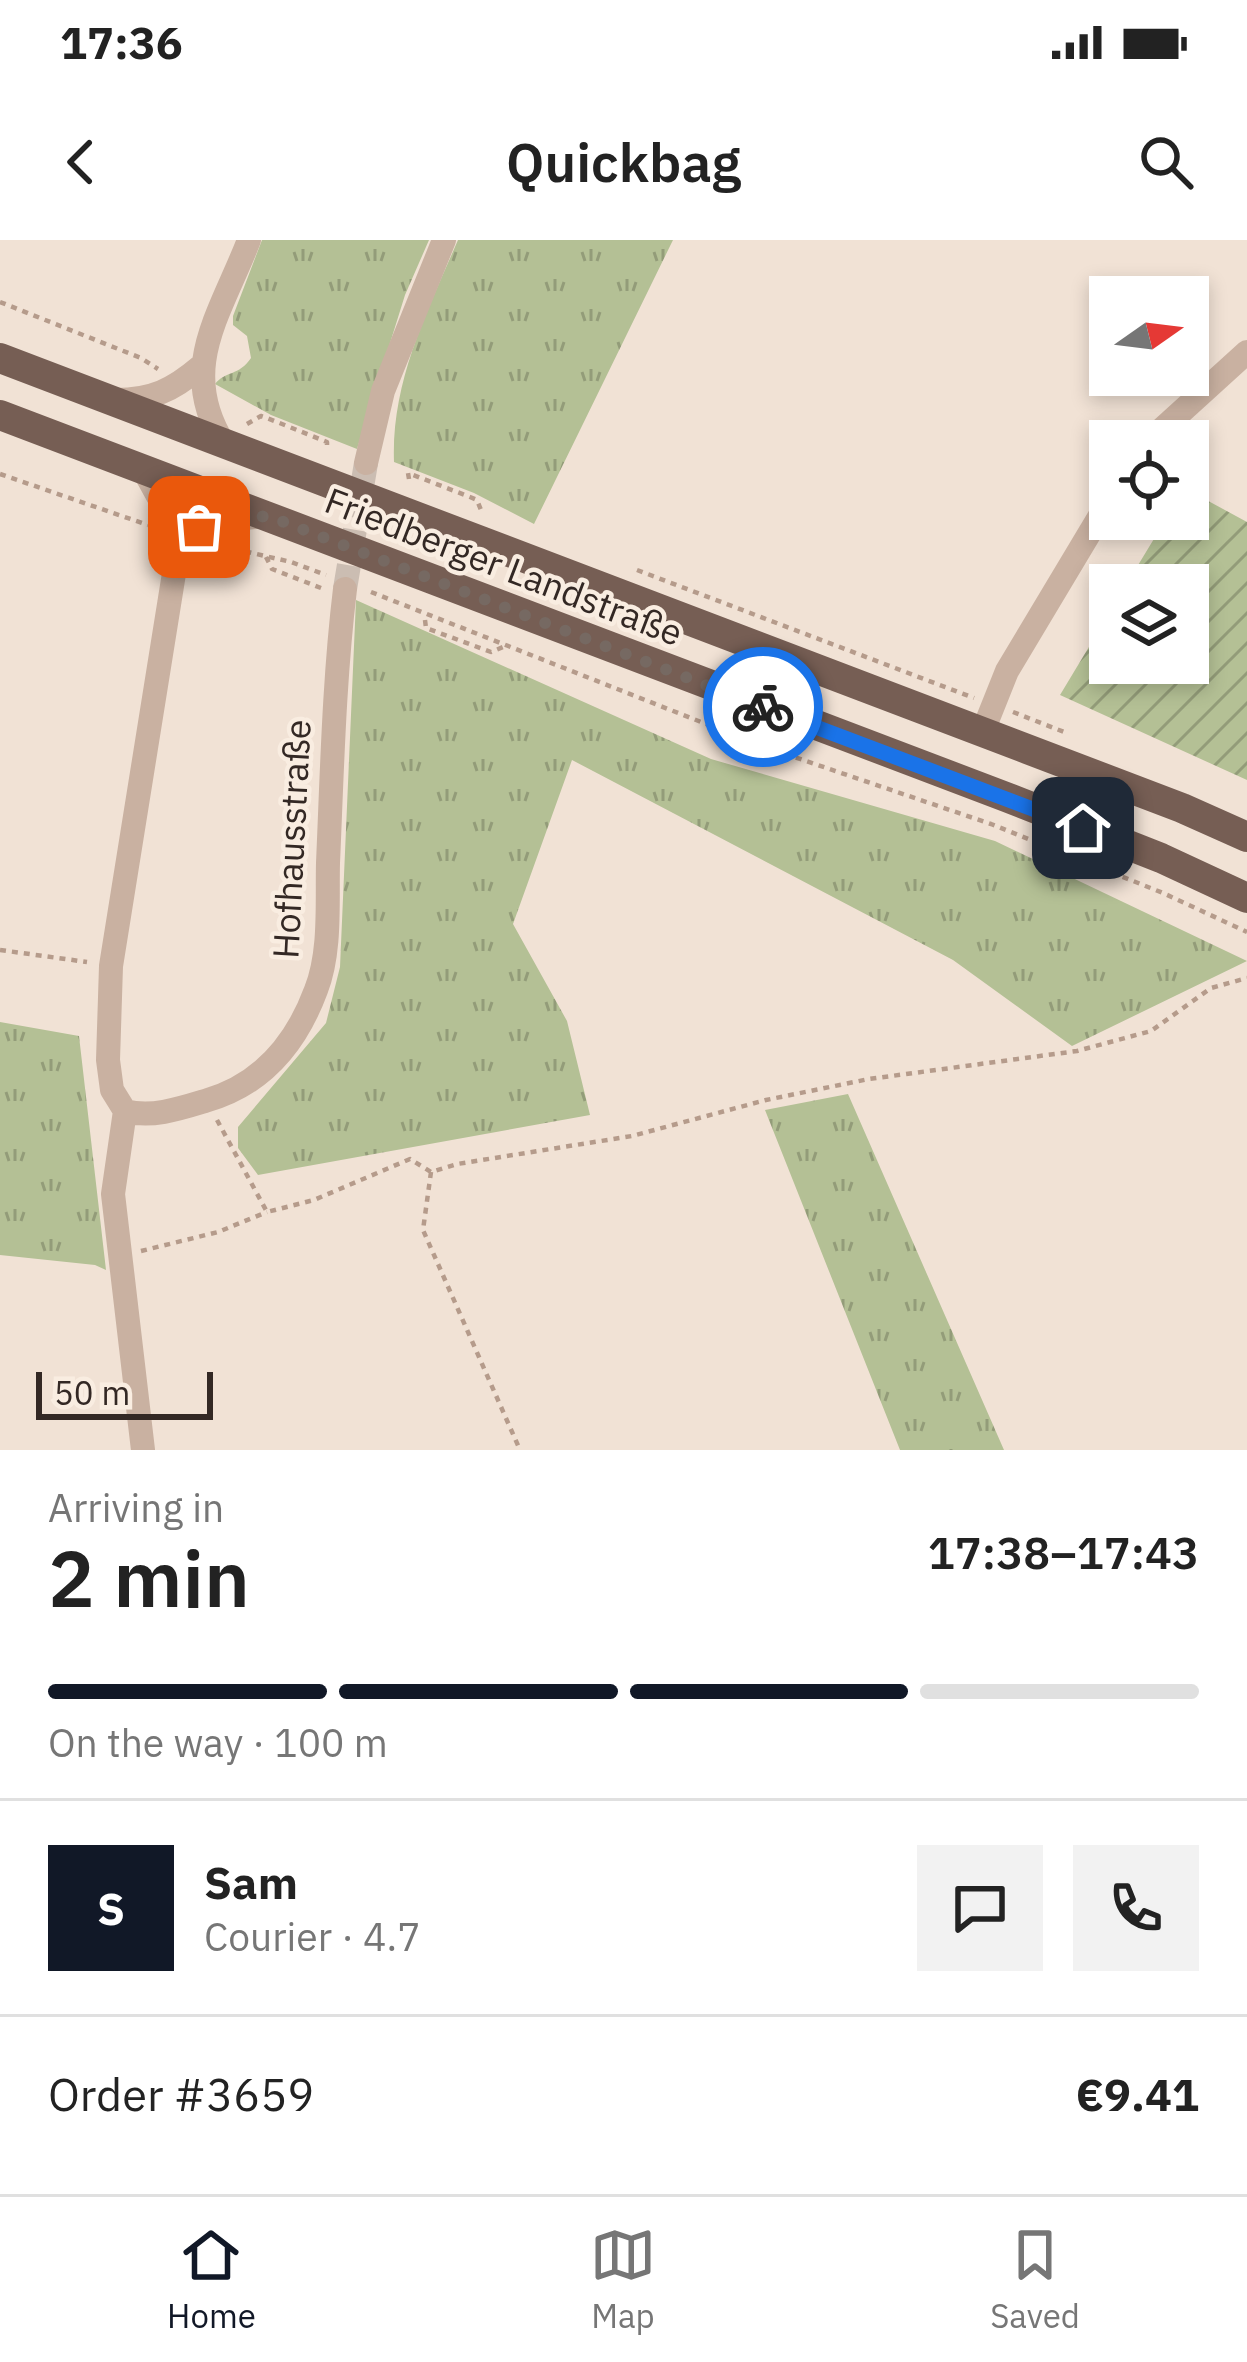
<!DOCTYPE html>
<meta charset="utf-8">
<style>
body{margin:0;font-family:"IBM Plex Sans",sans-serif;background:#f2f2f2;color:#222;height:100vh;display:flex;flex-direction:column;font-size:45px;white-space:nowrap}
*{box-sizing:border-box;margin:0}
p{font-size:39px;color:#767676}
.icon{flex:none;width:66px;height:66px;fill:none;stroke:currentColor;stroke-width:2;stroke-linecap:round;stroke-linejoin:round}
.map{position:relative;height:1210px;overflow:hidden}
.panel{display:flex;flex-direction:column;background:#fff;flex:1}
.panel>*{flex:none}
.needle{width:78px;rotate:76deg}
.controls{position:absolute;left:1089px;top:36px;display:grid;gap:24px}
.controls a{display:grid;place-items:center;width:120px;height:120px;border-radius:0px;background:#fff;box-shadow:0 6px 18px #0003;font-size:60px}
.scale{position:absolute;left:36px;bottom:30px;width:177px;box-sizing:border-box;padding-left:12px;border:6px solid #332824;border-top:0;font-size:33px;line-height:42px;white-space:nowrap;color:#332824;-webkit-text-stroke:9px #f9ede1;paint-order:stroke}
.pin{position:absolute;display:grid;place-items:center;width:102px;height:102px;color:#fff;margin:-51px;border-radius:24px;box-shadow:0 6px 18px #0006}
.courier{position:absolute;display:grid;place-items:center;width:120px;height:120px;margin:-60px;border:9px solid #1a73e8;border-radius:50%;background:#fff;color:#222;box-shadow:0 3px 15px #0007}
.summary em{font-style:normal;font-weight:600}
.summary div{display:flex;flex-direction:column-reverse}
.summary{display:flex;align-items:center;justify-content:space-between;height:204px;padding:0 48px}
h1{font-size:78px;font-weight:600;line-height:90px}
.bar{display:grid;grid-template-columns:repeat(4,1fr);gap:18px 12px;align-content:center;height:144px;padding:0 48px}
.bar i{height:15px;border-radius:9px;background:#e0e0e0}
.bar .active{background:#111827}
.bar p{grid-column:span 4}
.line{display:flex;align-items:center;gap:30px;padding:0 48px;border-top:3px solid #e0e0e0}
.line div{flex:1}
.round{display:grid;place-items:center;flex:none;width:126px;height:126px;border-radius:0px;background:#f2f2f2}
.status{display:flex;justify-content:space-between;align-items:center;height:84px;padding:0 60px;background:#fff;direction:ltr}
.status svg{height:33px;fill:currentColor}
header{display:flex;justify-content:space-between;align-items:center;height:156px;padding:0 48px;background:#fff;font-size:54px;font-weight:600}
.dock{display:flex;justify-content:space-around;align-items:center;height:168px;border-top:3px solid #e0e0e0;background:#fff;font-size:33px;color:#767676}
.dock a{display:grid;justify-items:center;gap:6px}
.dock .active{color:#111827}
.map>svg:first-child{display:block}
</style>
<div class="status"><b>17:36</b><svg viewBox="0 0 49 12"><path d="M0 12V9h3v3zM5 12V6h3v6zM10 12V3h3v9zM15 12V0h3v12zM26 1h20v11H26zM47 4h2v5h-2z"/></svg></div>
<header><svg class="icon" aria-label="back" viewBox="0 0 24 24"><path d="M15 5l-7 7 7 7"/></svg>Quickbag<svg class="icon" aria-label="search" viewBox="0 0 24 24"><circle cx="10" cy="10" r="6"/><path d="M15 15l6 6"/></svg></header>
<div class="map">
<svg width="1247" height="1210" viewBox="0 0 1247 1210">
<defs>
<pattern id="grass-tufts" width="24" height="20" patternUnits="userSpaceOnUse" patternTransform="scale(3)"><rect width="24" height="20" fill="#b4c095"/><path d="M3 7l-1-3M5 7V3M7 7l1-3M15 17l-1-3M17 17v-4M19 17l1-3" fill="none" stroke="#939c79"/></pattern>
<pattern id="garden-furrows" width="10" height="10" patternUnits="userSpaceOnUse" patternTransform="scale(3)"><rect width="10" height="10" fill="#b4c095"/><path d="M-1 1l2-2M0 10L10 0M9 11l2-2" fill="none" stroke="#939c79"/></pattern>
</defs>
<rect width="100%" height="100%" fill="#f1e2d5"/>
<path fill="url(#grass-tufts)" d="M262,0h167l-24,55 -48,154 -86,-34 -56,-31c10,-13 24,-8 36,-26l-4,-22 -14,-11v-9z
M458,0h215l-139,284 -60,-31 -80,-31c-3,-80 33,-150 64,-222z
M356,360l355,159 284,82 252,120 -175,85 -119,-86 -381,-200 -59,164 54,97 23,94 -332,60 -20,-27v-21l88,-104 14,-56z
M0,782l79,14 27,234 -11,-5 -95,-10z
M848,854l156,356h-104l-135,-340z"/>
<path fill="url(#garden-furrows)" d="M1188,250l59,32v258l-187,-85 50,-83v51h78v-78h-62l40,-66h22z"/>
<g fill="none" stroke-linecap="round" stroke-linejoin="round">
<path stroke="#cbbdb2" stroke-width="24" stroke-dasharray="24 12" stroke-linecap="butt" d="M345,349l21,-126"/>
<path stroke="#b59b8b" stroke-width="4.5" stroke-dasharray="6 6" stroke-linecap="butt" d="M0,62l141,56 17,11
M247,184l14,-8 6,2 60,24v6
M0,234l148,51
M409,239l-1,-6 62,24 7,3 4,10
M222,306l69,16 35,13
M266,317l6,12 49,19
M637,330l337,128
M371,352l391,154 229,78 172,69 84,39
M425,380l1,8 65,24 17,-7
M1013,472l51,20
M0,710l87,12
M217,880l50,92 47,-12 96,-41 21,13 26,-8 175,-28 134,-36 103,-21 208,-28 74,-20 60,-43 36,-10
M431,932l-8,58 97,220
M141,1011l77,-19 49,-20"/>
<path stroke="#c9b1a1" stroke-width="24" d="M116,160c36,0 57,-10 84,-33
M1149,201l98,-89
M224,204c-47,-75 -4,-129 25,-204
M366,223l17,-72 61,-151
M143,229l37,67 -69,430 -3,94 4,30 13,21 -12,83 30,256
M180,296l44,-16 41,-4
M983,491l24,-60 103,-172
M125,871c26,7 54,-2 80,-10 57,-16 91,-57 111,-111 15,-38 11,-87 12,-127 4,-91 6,-183 17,-274"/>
<path stroke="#765e54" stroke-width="30" d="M0,118l1182,450 65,29
M0,175l1006,382 155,61 86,40"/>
</g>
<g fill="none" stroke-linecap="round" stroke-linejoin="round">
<path stroke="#766962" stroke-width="12" stroke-dasharray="0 21.6" d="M199,287l25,-7 44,-4 495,191"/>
<path stroke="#1a73e8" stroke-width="15" d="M763,467l320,121"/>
</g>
<g text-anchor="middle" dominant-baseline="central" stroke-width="9" stroke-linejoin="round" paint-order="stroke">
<g font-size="36" fill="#332824" stroke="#f9ede1">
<text transform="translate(504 326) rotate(21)">Friedberger Landstraße</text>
<text transform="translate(291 599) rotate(-87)">Hofhausstraße</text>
</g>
</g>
</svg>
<div class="controls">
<a><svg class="needle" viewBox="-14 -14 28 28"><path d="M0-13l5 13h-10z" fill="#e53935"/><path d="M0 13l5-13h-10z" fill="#767676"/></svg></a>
<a><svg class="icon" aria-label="locate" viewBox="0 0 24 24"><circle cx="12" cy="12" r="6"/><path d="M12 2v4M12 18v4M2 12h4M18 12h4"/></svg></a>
<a><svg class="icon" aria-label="layers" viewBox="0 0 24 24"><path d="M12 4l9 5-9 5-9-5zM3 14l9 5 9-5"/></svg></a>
</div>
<div class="scale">50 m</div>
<div class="pin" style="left:199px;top:287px;background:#ea580c"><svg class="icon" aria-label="bag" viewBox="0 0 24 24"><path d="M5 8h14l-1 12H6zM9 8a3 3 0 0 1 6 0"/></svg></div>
<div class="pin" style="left:1083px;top:588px;background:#1f2937"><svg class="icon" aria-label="home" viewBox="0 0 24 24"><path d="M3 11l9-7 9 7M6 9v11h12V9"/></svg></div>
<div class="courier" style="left:763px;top:467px"><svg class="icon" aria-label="bike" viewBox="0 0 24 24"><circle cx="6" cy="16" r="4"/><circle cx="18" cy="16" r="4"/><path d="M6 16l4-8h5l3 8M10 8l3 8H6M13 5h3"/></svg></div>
</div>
<section class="panel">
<div class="summary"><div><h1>2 min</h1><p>Arriving in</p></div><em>17:38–17:43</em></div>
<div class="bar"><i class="active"></i><i class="active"></i><i class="active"></i><i></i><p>On the way · 100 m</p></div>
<div class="line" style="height:216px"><b class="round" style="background:#111827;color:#fff">S</b><div><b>Sam</b><p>Courier · 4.7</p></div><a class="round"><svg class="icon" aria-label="chat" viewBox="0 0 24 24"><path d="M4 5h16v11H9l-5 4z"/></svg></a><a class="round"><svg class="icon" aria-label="phone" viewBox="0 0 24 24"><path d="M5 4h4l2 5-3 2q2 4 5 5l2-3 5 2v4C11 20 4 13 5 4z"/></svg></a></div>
<div class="line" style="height:156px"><div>Order #3659</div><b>€9.41</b></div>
</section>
<nav class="dock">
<a class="active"><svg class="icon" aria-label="home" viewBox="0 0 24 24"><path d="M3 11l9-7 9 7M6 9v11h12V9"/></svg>Home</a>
<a><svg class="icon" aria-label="map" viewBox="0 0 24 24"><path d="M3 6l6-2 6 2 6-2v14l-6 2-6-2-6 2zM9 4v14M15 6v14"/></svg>Map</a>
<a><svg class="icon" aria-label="saved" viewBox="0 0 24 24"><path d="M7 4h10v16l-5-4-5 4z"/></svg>Saved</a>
</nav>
